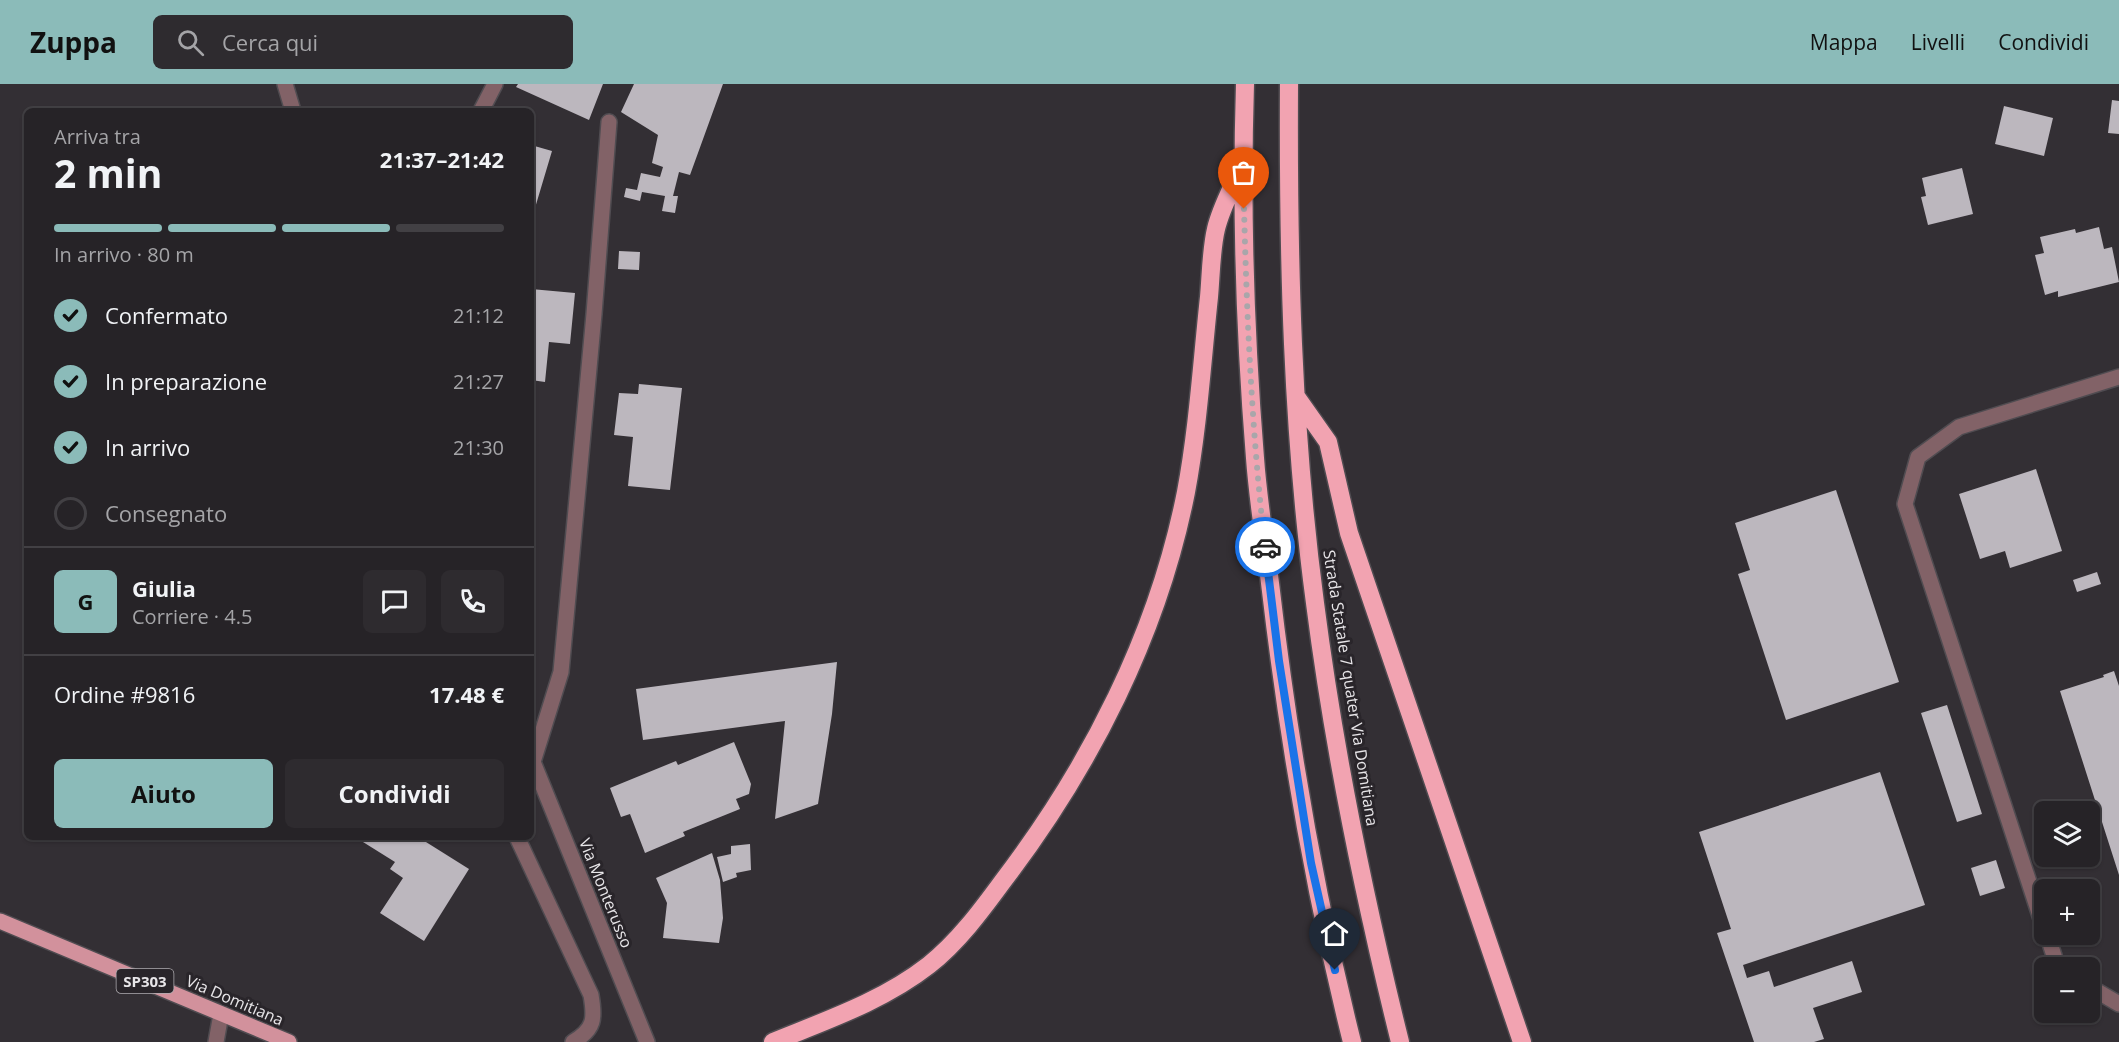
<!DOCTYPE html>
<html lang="it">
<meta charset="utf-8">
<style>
body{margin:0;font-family:"Open Sans",sans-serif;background:#2e2b2f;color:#f1f3f6;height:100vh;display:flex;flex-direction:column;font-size:22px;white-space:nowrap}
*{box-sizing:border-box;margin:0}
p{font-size:20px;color:#a4a4a7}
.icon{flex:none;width:33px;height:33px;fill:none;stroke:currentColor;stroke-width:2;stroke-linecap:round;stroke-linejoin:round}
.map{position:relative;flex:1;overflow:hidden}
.panel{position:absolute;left:24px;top:24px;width:510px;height:732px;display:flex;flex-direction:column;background:#262327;border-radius:9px;box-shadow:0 2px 4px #0004,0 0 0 2px #424044}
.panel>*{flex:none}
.fabs{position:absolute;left:2034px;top:717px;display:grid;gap:12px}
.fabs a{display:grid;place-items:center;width:66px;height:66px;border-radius:9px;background:#262327;box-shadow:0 2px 4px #0004,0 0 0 2px #424044;font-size:30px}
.pin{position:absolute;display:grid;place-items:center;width:51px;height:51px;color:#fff;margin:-62px -26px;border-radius:50% 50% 50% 0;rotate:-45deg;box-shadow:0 0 6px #0007}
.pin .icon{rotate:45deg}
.courier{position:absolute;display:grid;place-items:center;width:60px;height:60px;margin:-30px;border:4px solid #1a73e8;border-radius:50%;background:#fff;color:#222;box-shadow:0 2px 8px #0007}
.headline em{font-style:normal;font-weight:700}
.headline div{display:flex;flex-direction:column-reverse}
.headline{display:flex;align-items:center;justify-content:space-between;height:102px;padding:0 30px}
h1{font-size:39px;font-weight:700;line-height:45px}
.bar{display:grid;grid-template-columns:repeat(4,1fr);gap:9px 6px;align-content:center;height:72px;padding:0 30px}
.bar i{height:8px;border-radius:4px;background:#424044}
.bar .current{background:#8bbbb9}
.bar p{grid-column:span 4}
.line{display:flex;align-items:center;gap:15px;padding:0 30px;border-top:2px solid #424044}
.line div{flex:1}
.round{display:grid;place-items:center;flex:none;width:63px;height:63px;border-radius:9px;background:#2e2b2f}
ol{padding:0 30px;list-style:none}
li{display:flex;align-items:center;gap:18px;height:66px}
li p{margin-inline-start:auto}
li .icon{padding:6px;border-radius:50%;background:#8bbbb9;color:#111;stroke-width:4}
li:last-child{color:#a4a4a7}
li i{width:33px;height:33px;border:3px solid #424044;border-radius:50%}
.action{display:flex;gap:12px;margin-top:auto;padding:12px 30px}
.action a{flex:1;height:69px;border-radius:9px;background:#8bbbb9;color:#111;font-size:24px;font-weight:700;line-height:69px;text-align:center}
.action a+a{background:#2e2b2f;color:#f1f3f6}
header{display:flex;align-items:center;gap:36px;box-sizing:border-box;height:84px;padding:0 30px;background:#8bbbb9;color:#111}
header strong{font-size:28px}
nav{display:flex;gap:33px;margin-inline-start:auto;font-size:21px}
.search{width:420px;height:54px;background:#2e2b2f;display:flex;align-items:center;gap:15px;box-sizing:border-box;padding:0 21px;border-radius:9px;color:#a4a4a7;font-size:22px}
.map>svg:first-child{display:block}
</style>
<header>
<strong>Zuppa</strong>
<div class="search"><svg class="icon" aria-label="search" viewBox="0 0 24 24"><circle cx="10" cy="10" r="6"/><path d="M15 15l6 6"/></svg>Cerca qui</div>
<nav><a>Mappa</a><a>Livelli</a><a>Condividi</a></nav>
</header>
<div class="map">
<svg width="2119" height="958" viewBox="0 0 2119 958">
<rect width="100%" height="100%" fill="#332f34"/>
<path fill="#bcb7be" d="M518,0h85l-14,36 -73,-33z
M634,0h89l-33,91 -11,-3 -6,24h5l-3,17 -13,-2 3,-15 -23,-4 -2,9 -16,-4 2,-9 11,2 4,-17 19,4 3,-10 -11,-4 6,-28 -37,-23z
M2112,16l7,1v33l-11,-1z
M2004,22l49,12 -9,38 -49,-12z
M531,61l21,6 -20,67h-1z
M1962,84l11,46 -45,11 -7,-28 5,-1 -4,-18z
M2099,143l5,22 8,-2 7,35 -61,15v-6l-13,4 -10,-40 9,-2 -4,-16 35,-8 1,4z
M619,167l21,1 -1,18 -21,-1z
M531,205l44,4 -5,51 -21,-2 -4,40 -14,-2z
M639,300l43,4 -12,102 -42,-4 5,-49 -19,-2 5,-42 19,1z
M2036,385l26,82 -52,17 -5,-17 -25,8 -21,-65z
M1836,406l63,192 -113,38 -48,-146 12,-4 -15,-47z
M2097,488l4,12 -24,8 -4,-12z
M837,578l-5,52 -14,90 -43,15 10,-98 -142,19 -7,-51z
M2114,587l5,15v189l-59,-184 44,-14 -1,-2z
M1947,621l35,109 -25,8 -36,-109z
M734,658l17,42 -2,10 -13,5 4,10 -57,23 2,4 -40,17 -15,-39 -9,3 -11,-29 66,-27 2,4z
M1880,688l45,133 -182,60 4,13 22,-7 5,16 78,-26 10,31 -49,16 11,31 -10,3h-60l-37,-109 14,-4 -32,-97z
M227,753h84v4l-84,-1z
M355,753h63l51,32 -45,72 -44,-28 23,-35 -13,-9 5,-7z
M750,760l1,26 -15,3 1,4 -14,5 -6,-25 14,-3v-8z
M712,769l8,27 3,38 -4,25 -56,-5 4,-35 -11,-25z
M1996,776l9,28 -25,8 -9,-28z"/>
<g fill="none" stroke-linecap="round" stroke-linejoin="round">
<defs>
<path id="minor" d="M285,0l8,27
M481,27l14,-27
M531,673l116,285
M533,678l28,-90 33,-358 15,-192
M517,753l74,158c4,23 4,34 -18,47
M2044,844l-139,-424 13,-47 41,-30 160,-50
M2047,850l11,34
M2090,903l29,17
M216,958l5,-28"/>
<path id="major" d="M0,837l289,121"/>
<path id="highway" d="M1245,0c-4,124 0,250 10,374 3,42 10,84 15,125 18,155 44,308 82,459
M1289,0c-1,173 3,347 26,519 19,148 49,294 85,439
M1297,314l31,44 21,91 173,509
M773,958c54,-22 110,-41 156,-77 29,-23 52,-54 74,-84 87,-114 155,-247 183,-389 12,-64 16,-130 23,-195 2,-22 2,-47 7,-68 5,-22 18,-44 26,-64"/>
</defs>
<use href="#minor" stroke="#504c51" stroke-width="18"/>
<use href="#major" stroke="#504c51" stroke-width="18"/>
<use href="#highway" stroke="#504c51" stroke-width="21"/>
<use href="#minor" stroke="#826267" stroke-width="15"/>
<use href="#major" stroke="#d2919c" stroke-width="15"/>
<use href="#highway" stroke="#f2a3b1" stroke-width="18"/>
</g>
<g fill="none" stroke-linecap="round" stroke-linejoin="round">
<path stroke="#a9a6aa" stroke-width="6" stroke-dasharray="0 10.8" d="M1244,125c3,113 8,225 21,338"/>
<path stroke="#1a73e8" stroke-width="8" d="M1265,463l14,114 32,202 24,107"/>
</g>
<g text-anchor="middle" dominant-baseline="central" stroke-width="6" stroke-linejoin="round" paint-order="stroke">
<rect fill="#29252a" stroke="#afacb0" stroke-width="1.5" x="116.5" y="885" width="57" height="24" rx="4.5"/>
<g font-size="15" font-weight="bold" fill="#e8e6e9">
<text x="145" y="897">SP303</text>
</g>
<g font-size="16" fill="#e8e6e9" stroke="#29252a">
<text transform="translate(1351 604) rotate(81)">Strada Statale 7 quater Via Domitiana</text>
<text transform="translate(606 809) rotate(68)">Via Monterusso</text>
<text transform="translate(235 916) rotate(23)">Via Domitiana</text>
</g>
</g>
</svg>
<div class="fabs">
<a><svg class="icon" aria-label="layers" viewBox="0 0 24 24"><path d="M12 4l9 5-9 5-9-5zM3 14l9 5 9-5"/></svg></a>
<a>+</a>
<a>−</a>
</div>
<div class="pin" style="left:1244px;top:125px;background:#ea580c"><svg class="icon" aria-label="bag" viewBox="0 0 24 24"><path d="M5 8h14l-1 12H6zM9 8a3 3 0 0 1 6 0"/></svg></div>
<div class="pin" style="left:1335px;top:886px;background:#1f2937"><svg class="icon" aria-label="home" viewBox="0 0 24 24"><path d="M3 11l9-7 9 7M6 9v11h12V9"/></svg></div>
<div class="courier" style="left:1265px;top:463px"><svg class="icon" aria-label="car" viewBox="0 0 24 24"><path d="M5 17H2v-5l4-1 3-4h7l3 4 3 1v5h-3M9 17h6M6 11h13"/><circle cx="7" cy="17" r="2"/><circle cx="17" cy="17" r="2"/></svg></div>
<section class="panel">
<div class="headline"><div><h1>2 min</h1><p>Arriva tra</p></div><em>21:37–21:42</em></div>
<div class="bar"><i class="current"></i><i class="current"></i><i class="current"></i><i></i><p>In arrivo · 80 m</p></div>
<ol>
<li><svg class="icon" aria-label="check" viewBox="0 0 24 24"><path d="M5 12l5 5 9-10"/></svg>Confermato<p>21:12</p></li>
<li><svg class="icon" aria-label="check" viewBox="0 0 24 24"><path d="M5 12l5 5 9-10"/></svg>In preparazione<p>21:27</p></li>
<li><svg class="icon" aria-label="check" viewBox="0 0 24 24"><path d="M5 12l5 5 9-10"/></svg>In arrivo<p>21:30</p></li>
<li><i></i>Consegnato</li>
</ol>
<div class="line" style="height:108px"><b class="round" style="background:#8bbbb9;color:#111">G</b><div><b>Giulia</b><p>Corriere · 4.5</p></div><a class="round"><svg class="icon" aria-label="chat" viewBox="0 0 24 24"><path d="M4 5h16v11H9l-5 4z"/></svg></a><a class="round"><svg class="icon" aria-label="phone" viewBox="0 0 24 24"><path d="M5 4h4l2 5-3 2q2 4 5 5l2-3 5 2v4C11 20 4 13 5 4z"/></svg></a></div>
<div class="line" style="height:78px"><div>Ordine #9816</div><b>17.48 €</b></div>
<div class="action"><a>Aiuto</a><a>Condividi</a></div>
</section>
</div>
